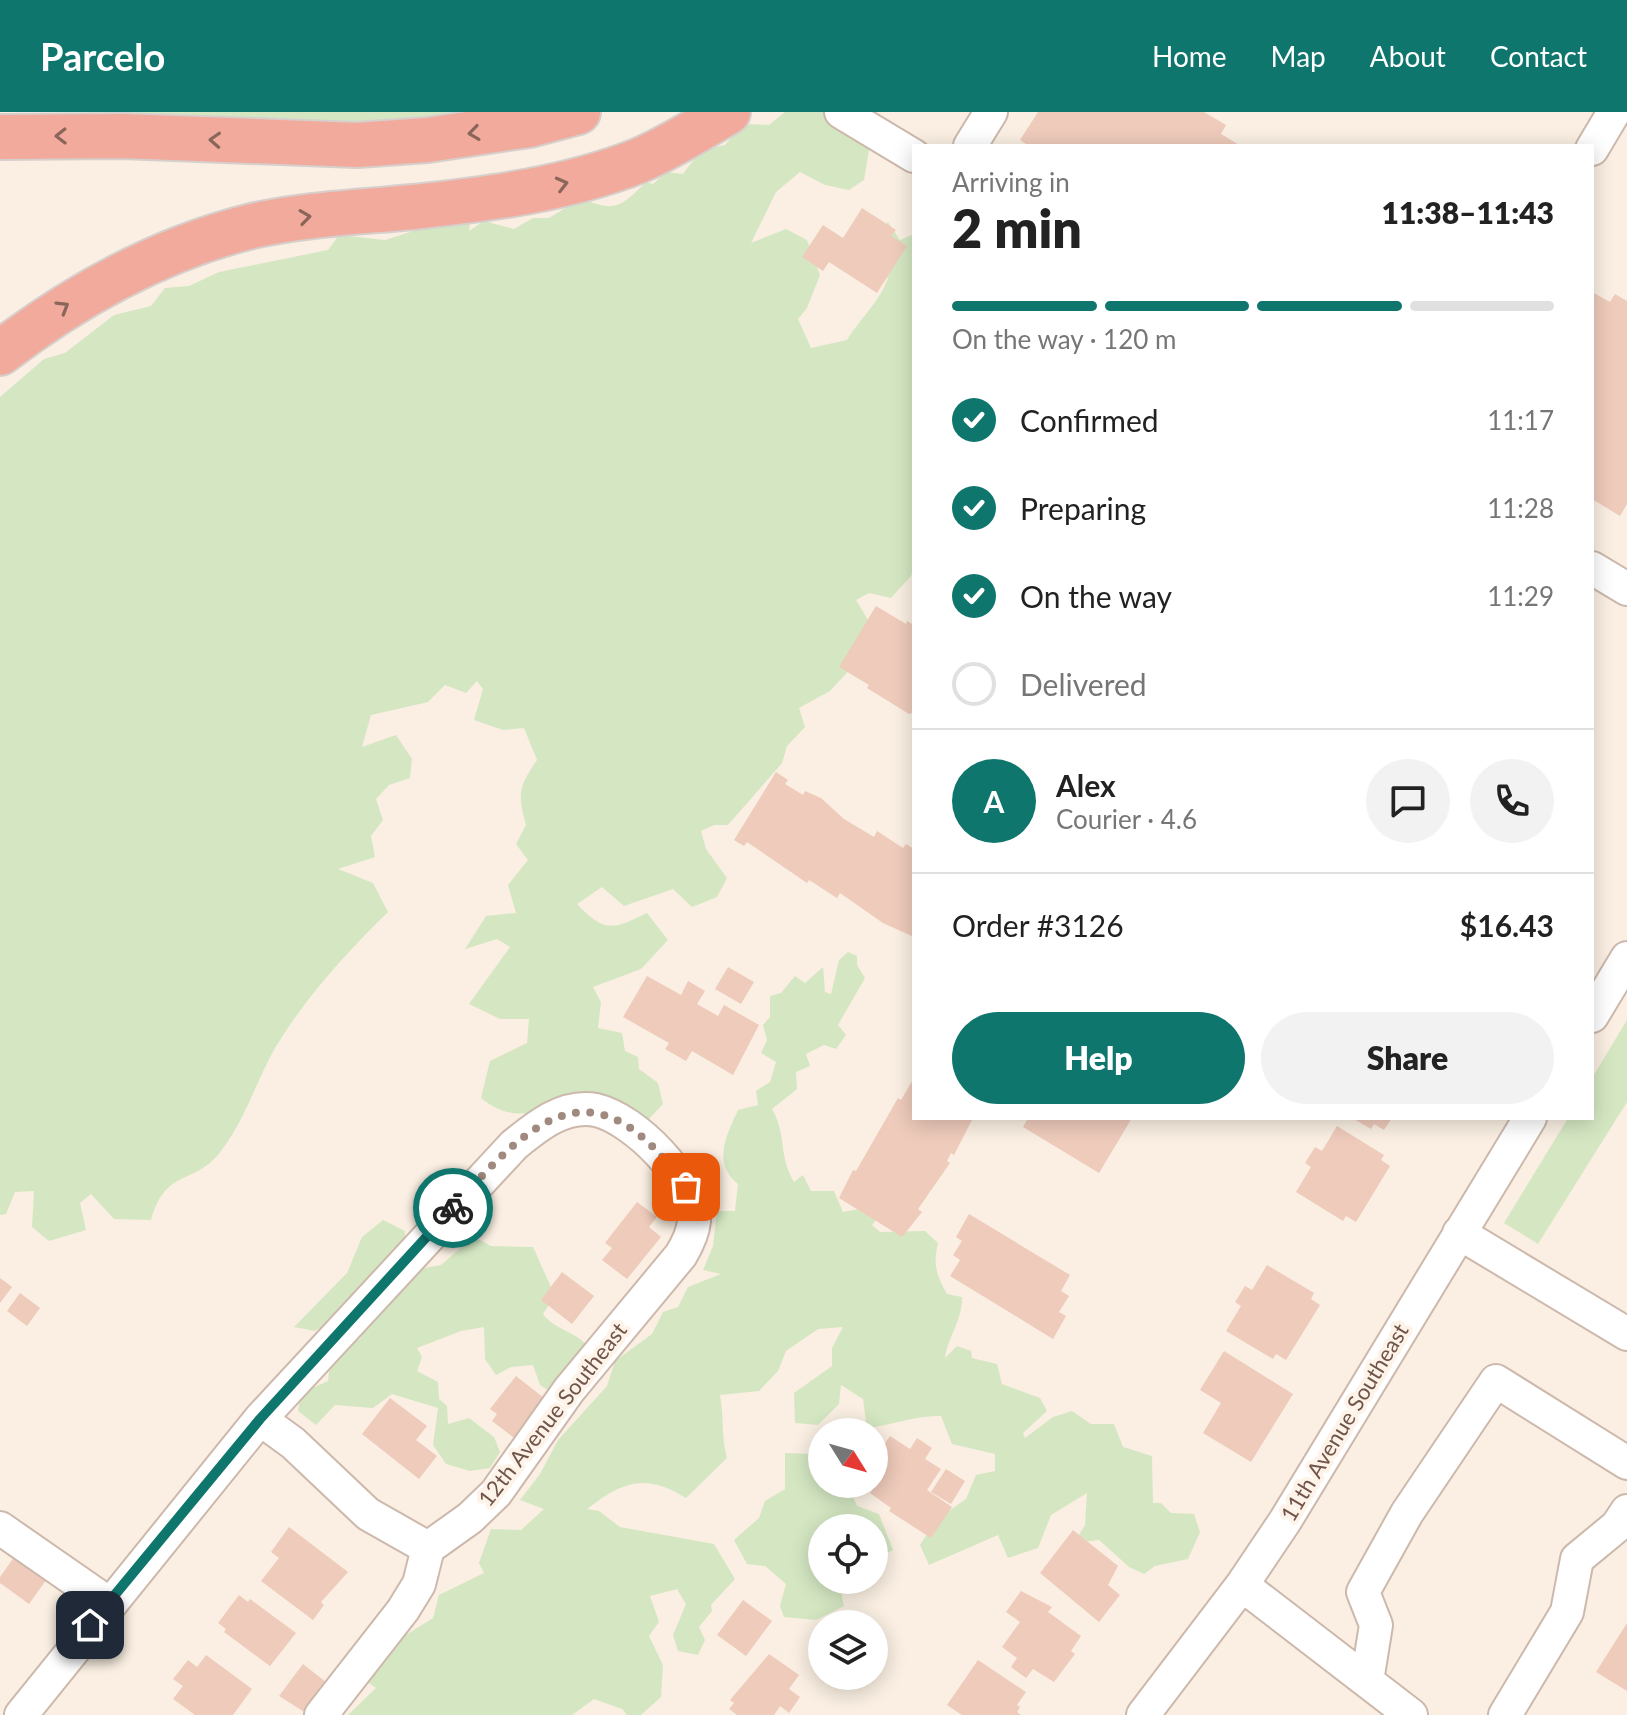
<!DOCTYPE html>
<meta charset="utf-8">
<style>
body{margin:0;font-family:Lato,sans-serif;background:#f2f2f2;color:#222;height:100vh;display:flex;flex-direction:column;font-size:30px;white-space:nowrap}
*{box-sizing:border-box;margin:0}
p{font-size:26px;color:#767676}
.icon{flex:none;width:44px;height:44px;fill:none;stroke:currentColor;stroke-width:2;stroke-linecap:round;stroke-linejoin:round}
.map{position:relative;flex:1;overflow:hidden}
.sheet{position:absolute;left:912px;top:32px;width:682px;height:976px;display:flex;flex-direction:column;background:#fff;border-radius:0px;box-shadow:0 4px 20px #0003}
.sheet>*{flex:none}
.needle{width:52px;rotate:127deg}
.tools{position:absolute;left:808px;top:1306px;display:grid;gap:16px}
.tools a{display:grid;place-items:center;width:80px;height:80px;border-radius:50%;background:#fff;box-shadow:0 4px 20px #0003;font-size:40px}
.pin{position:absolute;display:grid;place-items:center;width:68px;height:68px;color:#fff;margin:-34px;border-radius:16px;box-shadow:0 4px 12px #0006}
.courier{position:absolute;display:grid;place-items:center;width:80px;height:80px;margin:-40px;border:6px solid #0f766e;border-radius:50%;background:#fff;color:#222;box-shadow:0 2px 10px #0007}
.summary em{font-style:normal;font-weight:800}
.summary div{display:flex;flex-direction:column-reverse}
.summary{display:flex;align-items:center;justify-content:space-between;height:136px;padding:0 40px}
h1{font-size:52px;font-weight:800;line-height:60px}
.bar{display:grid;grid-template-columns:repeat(4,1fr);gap:12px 8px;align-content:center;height:96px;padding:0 40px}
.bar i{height:10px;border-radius:6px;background:#e0e0e0}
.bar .selected{background:#0f766e}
.bar p{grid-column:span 4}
.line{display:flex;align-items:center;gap:20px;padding:0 40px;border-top:2px solid #e0e0e0}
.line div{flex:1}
.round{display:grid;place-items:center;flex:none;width:84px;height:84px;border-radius:42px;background:#f2f2f2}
ol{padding:0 40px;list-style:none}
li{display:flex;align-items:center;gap:24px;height:88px}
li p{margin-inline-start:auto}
li .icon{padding:8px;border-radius:50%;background:#0f766e;color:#fff;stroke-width:4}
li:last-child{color:#767676}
li i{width:44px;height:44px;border:4px solid #e0e0e0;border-radius:50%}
.button{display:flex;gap:16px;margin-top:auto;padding:16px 40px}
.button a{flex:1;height:92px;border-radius:48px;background:#0f766e;color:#fff;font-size:32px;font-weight:800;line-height:92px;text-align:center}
.button a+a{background:#f2f2f2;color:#222}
header{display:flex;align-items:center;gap:48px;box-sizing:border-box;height:112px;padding:0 40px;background:#0f766e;color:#fff}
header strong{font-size:38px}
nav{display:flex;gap:44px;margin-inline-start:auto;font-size:28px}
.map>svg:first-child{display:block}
</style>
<header>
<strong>Parcelo</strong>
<nav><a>Home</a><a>Map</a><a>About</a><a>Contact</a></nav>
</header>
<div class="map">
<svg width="1627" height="1603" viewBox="0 0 1627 1603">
<rect width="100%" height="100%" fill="#faefe2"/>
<path fill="#d4e7c2" d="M123,0h451l-452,24z
M785,0h67l18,32 -6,36 -15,10 -24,-5 -25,-13 -24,20 -25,51 35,-14 21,11 13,35 -13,33 -9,11 13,29 36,-8c14,-23 32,-37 41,-62l-21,-13 -1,-22 22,-21 12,18 14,-6v329l-3,13 -20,22 -22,-5 -13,7 23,38 -49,53 -31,17 6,19 -18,19 -5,17 -54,62h-14l-13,6 5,18 21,29 -10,19 -25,10 -19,-18 -49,17 -22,-19 -25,17c28,29 35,26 70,9l21,27 -27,29 -48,18 8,15 -3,26 24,5 3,18 13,6 1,12 19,14 5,21 -16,17 -57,-19 -8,-10c-38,18 -65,35 -101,6l9,-37 37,-18 2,-24h-29l-31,-15 41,-57 -13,-8 -32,10 21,-33 30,-3 -8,-28 20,-25 -12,-16 10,-19c-9,-33 -7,-38 11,-65l-13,-32 -21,2 -29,-10 9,-31 -6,-8 -11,12 -21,-8 -17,17 -57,13 -9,32 34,-12 16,24 -2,19 -21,7 -13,14 7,21 -12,16 4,21 -37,12 35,14 15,29c-43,42 -82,85 -113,136 -19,34 -30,72 -54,103 -26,35 -55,16 -70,69l-37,-1 -23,-25 -11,9 6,27 -37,11 -17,-14 2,-36 -19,1 -9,22 -6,1v-818l44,-38 21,-6 49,-38 37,-9 14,-18 24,-2 30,-14 109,-22 11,-15 46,5 44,-14 41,-3 -1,8 15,-10 30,8 19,-11h16l32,-20c34,15 40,9 65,-16l7,2 13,-12 17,2 18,-24 24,-5 18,-21 26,1z
M848,840l9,4v9l8,13 -27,47 8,10 -10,14 -12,-4 -18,9 4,12 -14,6 1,17 -25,20c15,26 6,46 22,73l9,-7 8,16h23l9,21 22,-4 18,4 -11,13 8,7 45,-1 13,12c-5,22 -2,31 9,51l15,3c0,25 -14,39 -17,61l12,-12 14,5 1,7 25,6 5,20 38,14 7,13 -24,22 2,5 28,-21 19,-6 19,13h23l9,23 29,9 1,47h8l10,10 23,1 6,18 -12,27 -33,7 -11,8 -15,-7 -30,-27 -25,3 11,-18 2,-32 -36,22 -13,33 -30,10 -10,-23 -69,30 -9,-20 16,-25 30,-21 10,-24 19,-4v-17l-43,-10 -11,-28c-24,-1 -49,9 -74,12l-4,-29 -22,-14 -2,19 -21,21 -23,-2 -1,-30 38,-27v-18l11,-21 -25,2 -32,22 -8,20 -19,20 -39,4c4,22 1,41 7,63l-41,40c-40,-25 -63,-17 -99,11l12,2 21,16 94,17 21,35 -24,26 1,6 -13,16 6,13 -7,15 -20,-4 -5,-16 13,-31 -9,-15 -27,7 9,26 -10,14 14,29 -2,32 -20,18h-14l-5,-6 -28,-10 -22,16h-224l28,-27 -16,-11 33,-34 40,-25 6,-23 45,-22 -5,-10 12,-34 30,1 23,-21 -24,-9 20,-26 18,-34 49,-54 8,-25 37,-27 11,-22 15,-5 10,-20 33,-13 -18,-4 10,-24 4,-35h18l3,-27c-26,-21 -12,-48 0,-74l20,-5 -2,-14 14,-9 6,-20 -15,-9 6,-13 -4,-15 7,-8v-21l11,-3 14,-17 10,7 18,-16 2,25 6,2 8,-34z
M1627,908v82l-89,142 -34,-21 64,-105h24v-40z
M383,1108l22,11v15l9,24 27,-5 23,-20 14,-6 13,7 42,1 22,49 -12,18c11,15 30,17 43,30l-31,51 -15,-10 -7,-20 -22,2 -15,8 -11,-16 -1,-32 -23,4 -44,17 5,9 -5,14 21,11 1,17 8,7 1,18 21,-6 25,19 6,15 -10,16 -20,3 -24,-7 -13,-19 5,-37 -46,-14 -19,14 -38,-3 -19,20 -18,-14 3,-18 27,-12 1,-10 11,-24 21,-9 -23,-22 -23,15 -21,-4 53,-54 15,-36z
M785,1341l27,1 10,15v15l26,1 9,21 22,8 14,36 -19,10v-32h-52v52h44l-1,4 -25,3 4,19 -28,14 -32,-3 -4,-11 6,-22 -21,-18 -18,-2 -13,-24 25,-22 6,-17 20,-12z"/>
<path fill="#eecbbb" d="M1038,0h166l22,13 -5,9 20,12h-212l-9,-6z
M862,96l34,22 -5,6 16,10 -30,47 -48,-31 -6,9 -21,-14 21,-32 20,13z
M1592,180l18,10 5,-8 12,7v203l-7,12 -28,-17z
M876,494l30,18 1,-3 7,4v87l-5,2 -42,-26 2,-3 -30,-18z
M776,660l12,8 -3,4 18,11 2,-4 16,7 23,21 30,18 3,-6 26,17 3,-4 8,5v88l-31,-14 -43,-30 -3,5 -28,-18 -2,3 -60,-41 -3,4 -10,-6z
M728,855l26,15 -13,22 -26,-15z
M647,864l34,19 7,-14 17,10 -8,13 21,12 6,-11 35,20 -26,50 -41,-24 -6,10 -21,-12 4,-6 -46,-26z
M914,966v40h59l-19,37 -3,-2 -4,8 3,2 -32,46 4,3 -20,25 -63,-39 14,-28 3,1 42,-73 3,2z
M1028,1006h104l-33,55 -76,-46z
M1352,1006h40l-8,12 -10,-6 -3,5z
M1337,1014l47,29 -3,5 9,6 -34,56 -10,-6 -3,5 -47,-29 15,-25 -6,-4 10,-16 7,4z
M637,1090l20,15 -8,10 12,10 -34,42 -25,-19 10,-12 -7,-5z
M969,1102l101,61 -9,16 8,5 -10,16 7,4 -13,23 -103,-63 10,-16 -7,-5 9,-14 -6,-4z
M1267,1153l47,28 -3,6 9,6 -34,55 -10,-6 -3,5 -47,-28 15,-25 -6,-4 10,-16 7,4z
M562,1160l32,24 -22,28 -31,-24z
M0,1166l12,9 -12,16z
M20,1181l20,15 -13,18 -20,-15z
M1224,1239l69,43 -42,68 -48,-29 18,-30 -21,-13z
M516,1264l33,26 -32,38 -25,-19 5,-7 -7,-5z
M390,1286l37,28 -11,14 21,16 -18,23 -57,-45z
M890,1324l20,13 7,-11 15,10 -7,11 16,10 -14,21 25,17 -21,31 -42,-27 2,-3 -21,-15 3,-4 -8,-5h9v-25z
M946,1357l19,12 -14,23 -20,-12z
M289,1415l59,45 -27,30 3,3 -11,15 -52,-39 18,-23 -8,-6z
M1073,1418l45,36 -10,19 12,10 -21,27 -59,-49z
M17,1441l32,23 -20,28 -29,-21v-6z
M1021,1479l31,16 -4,5 33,24 -10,15 4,3 -21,28 -21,-13 -7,9 -15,-11 6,-9 -15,-11 18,-25 -14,-10z
M239,1483l9,7 2,-3 46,34 -26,33 -46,-34 2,-3 -8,-6z
M743,1488l29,21 -26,35 -29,-21z
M1627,1511v68l-31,-19z
M769,1542l30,21 -10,14 11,8 -11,16 -9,-7 -6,9h-37l-8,-6 5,-6 -4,-3z
M206,1543l46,34 -19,26h-38l-22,-16 10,-13 -10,-7 15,-19 9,7z
M978,1548l48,32 -9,13 3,2 -3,5 4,3h-59l-15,-10z
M303,1552l28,22 -22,29 -30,-19z"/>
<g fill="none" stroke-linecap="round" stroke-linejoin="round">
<defs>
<path id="minor" d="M841,0l73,44
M970,34l21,-34
M1592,37l22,-37
M1592,456l35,21
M1592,904l35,-58
M1459,1121l168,101
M260,1307l33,24 75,71 60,34
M0,1416l108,75
M1242,1473l169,130
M1367,1569l9,-56 -13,-33 44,-79 89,-132 131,82
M21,1603l239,-296 254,-274c23,-19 50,-41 82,-35 39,9 100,71 98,111 -1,12 -7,24 -13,34l-112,135 -73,103 -26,25 -42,30 -9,36 -16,26 -82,105
M1143,1603l99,-130 43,-64 245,-403
M1505,1603l62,-103 10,-53 40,-33 10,-15"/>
<path id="highway" d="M0,25l122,-1 235,9 70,-5 102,-15 49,-13
M0,241c76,-58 158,-104 252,-127 53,-12 107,-14 162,-19 75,-8 153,-18 224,-46 31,-13 61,-32 90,-49"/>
</defs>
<use href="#minor" stroke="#cdb8ac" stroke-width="36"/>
<use href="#highway" stroke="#d7cfcc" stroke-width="48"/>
<use href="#minor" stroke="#fff" stroke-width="32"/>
<use href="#highway" stroke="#f1aa9c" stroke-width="44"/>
</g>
<defs><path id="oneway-chevron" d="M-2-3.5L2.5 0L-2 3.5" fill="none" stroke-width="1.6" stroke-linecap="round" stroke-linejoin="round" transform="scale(2)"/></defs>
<g stroke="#8a655a">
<use href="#oneway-chevron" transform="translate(474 21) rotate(172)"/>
<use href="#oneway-chevron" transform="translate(61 24) rotate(179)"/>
<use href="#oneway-chevron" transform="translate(215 28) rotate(-177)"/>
<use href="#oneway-chevron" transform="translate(562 72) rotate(-14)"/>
<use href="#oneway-chevron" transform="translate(305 105) rotate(-8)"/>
<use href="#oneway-chevron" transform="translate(63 195) rotate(-31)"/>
</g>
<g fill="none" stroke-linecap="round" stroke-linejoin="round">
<path stroke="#a08a7f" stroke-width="8" stroke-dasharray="0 14.4" d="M453,1096c82,-94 143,-148 233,-21"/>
<path stroke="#0f766e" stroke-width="10" d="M90,1513l170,-206 193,-211"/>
</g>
<g text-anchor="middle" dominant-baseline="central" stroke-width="8" stroke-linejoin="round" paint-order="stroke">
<g font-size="22" fill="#70544a" stroke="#fef3e8">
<text transform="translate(552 1302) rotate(-52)">12th Avenue Southeast</text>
<text transform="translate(1344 1310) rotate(-59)">11th Avenue Southeast</text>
</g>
</g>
</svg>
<div class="tools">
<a><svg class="needle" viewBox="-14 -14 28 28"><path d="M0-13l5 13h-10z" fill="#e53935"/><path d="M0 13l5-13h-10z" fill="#767676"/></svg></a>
<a><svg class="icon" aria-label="locate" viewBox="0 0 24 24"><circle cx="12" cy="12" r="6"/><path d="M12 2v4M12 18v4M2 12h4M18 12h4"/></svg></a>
<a><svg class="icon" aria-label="layers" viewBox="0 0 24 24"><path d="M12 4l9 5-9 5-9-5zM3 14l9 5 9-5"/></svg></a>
</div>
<div class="pin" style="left:686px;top:1075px;background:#ea580c"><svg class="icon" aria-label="bag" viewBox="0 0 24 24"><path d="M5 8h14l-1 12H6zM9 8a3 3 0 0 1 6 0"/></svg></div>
<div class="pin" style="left:90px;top:1513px;background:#1f2937"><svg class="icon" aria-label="home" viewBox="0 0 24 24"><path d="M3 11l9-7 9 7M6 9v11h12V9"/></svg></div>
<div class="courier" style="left:453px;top:1096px"><svg class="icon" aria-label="bike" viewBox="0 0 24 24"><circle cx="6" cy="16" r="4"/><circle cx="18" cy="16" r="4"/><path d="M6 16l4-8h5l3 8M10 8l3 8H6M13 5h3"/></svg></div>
<section class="sheet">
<div class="summary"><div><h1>2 min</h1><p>Arriving in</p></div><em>11:38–11:43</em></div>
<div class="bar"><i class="selected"></i><i class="selected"></i><i class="selected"></i><i></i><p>On the way · 120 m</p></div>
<ol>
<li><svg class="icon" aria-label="check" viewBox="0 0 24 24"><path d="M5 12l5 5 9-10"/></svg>Confirmed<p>11:17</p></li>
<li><svg class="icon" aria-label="check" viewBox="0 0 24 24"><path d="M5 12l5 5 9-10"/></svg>Preparing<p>11:28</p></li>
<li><svg class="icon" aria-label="check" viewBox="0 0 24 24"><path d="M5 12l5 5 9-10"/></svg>On the way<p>11:29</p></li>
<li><i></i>Delivered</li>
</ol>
<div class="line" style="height:144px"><b class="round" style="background:#0f766e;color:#fff">A</b><div><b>Alex</b><p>Courier · 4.6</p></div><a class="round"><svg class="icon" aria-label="chat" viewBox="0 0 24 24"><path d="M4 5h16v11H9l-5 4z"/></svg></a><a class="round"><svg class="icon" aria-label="phone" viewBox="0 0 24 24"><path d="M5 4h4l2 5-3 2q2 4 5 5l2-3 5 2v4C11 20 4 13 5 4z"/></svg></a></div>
<div class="line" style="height:104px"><div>Order #3126</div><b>$16.43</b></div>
<div class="button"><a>Help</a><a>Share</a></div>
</section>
</div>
